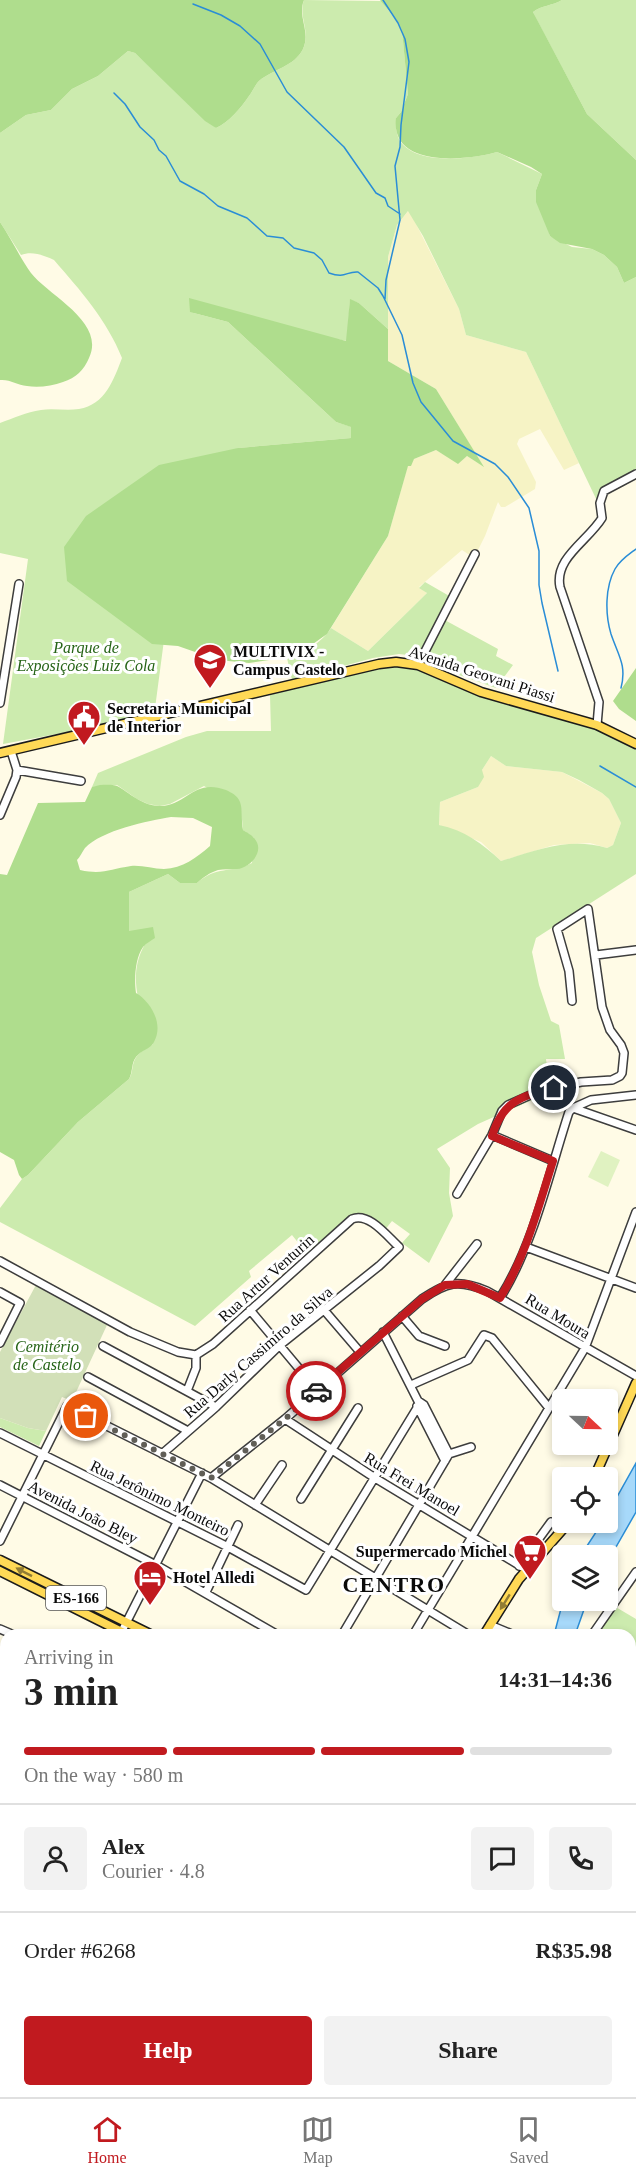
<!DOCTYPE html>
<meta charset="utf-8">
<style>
body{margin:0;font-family:"Times New Roman",serif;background:#f2f2f2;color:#222;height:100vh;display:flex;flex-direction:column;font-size:22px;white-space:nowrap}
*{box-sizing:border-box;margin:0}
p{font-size:20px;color:#767676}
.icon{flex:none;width:33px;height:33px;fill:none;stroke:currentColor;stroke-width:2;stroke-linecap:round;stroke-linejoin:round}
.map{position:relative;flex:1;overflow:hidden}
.sheet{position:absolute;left:0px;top:1629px;width:636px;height:468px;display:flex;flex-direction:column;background:#fff;border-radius:18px 18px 0 0;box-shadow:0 3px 9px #0003}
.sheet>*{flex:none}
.needle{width:39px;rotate:112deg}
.controls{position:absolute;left:552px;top:1389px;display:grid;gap:12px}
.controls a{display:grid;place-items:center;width:66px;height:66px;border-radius:6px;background:#fff;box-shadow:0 3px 9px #0003;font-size:30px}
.pin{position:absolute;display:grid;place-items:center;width:51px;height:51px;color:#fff;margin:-26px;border:3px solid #fff;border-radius:50%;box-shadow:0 2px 6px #0007}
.courier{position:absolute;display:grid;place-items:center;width:60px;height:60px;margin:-30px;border:4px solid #c11a1f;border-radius:50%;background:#fff;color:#222;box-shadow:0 2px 8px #0007}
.overview em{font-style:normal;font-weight:600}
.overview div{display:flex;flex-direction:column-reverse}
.overview{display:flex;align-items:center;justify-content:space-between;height:102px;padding:0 24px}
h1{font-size:39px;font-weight:600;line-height:45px}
.bar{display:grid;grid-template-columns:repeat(4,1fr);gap:9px 6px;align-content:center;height:72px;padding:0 24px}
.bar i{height:8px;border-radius:4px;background:#e0e0e0}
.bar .current{background:#c11a1f}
.bar p{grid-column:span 4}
.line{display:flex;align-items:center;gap:15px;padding:0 24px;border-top:2px solid #e0e0e0}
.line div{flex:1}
.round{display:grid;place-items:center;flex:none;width:63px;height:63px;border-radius:6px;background:#f2f2f2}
.cta{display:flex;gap:12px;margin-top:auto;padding:12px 24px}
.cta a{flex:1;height:69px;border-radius:6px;background:#c11a1f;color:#fff;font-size:24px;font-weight:600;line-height:69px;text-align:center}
.cta a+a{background:#f2f2f2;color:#222}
.tabs{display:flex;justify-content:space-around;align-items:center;height:84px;border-top:2px solid #e0e0e0;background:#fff;font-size:16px;color:#767676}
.tabs a{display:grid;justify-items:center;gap:3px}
.tabs .current{color:#c11a1f}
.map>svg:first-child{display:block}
</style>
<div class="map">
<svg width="636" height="2097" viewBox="0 0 636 2097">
<rect width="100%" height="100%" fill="#fffbe6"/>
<path fill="#f6f3c5" d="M409,210l50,99 7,26 60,17 53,111 -15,7 -24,-41 -21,10 -2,5 19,38 -1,7 -30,18h-4l-3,-5 -13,34 -11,22 -12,-8 -43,37 8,6 -59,58 -37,-23 57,-92 20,-71 6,-6 22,-9 22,13 9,-7 16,10 -47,-77 -48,-28v-104l9,-32z
M491,756l15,10 56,6 40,21 7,6 12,24 -8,22 -6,3 -17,-5 -36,2 -53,16 -20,-19 -42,-17 1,-23 38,-15 4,-17z"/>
<path fill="#ccebae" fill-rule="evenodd" d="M304,0l78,1 20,28 6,65 -7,18 -5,6c0,9 0,16 4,23 17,25 73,18 97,11l45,22 -6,16 14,46 22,11 20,2 12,6 13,12 7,16 12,-6v196l-25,11 -12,21 -73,-153 -60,-17 -7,-26 -36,-73 -15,-25 -11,14 -9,32v72l-29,-26 -9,-3 -3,41 -157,-29 38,10 108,100 16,5 -1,11 -113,10 -74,192 -10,76 -151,28 25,-185 -28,-6v-130c14,-5 26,-11 41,-13 12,-2 25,1 38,-1 26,-4 35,-30 43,-51 -15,-38 -42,-68 -68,-98 -11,-5 -22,-9 -33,-5l-21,-33v-89l26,-18 25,-5 21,-21 26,-13 30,-25 7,2 81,75c13,-6 25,-20 33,-32 4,-5 6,-11 10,-15 14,-12 35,-14 44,-32 8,-18 -5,-32 1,-49z
M562,0h74v160l-49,-46 -49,-92 -5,-10c9,-7 19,-6 29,-12z
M425,582l26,15 -10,21 57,31 -2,7 17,9 -17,23 -54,-19 -26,-13 -17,-2 -26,4 -81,22 -5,-22c15,-2 36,-17 44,-30l37,23 59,-58 -8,-5z
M410,665l184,63 42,18v128l-100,64 -4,14 7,33 12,36 8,4 6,34h-19l4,33 -72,32 -41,25 13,19 -1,25 4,23 -24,47 -27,-20 8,-9 -18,-13 -8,10 -25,-15 -51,39 -16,-20 -43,36 2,6 -56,49 -195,-104v-14l22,-29 6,-4 50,-53 51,-43c3,-5 3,-9 4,-14 2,-11 11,-15 20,-21 -11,-32 -27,-65 -9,-98l-15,-15v-39l39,-18 12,9h17c19,-17 34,-10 55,-20l2,-25 -11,-8 -2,-22 -37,-22 -34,18 -10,2 -12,-2 -11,-5 -20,-14 -25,2 6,-14 88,-36 21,-6h64l-1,-36 114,-29zM491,756l15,10 56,6 17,8 23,13 7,6 12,24 -8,22 -6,3c-38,-11 -69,2 -106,13 -18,-17 -37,-31 -62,-36l1,-23 38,-15 6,-10 -2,-7z
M0,1418l28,10 18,3 -7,15 -39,-19z
M614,1606l22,13v195l-5,8 -1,-187h-34z
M0,2090l60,4 -5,3h-55z
M341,2091h75v6h-74z"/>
<path fill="#afdd8d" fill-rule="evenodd" d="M0,0h304c-7,17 7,31 -1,49 -9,18 -30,20 -44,32 -4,4 -6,10 -10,15 -8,12 -20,26 -33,32l-11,-7 -70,-68 -7,-2 -30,25 -26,13 -21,21 -25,5 -26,18z
M380,0h182c-10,6 -20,5 -29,12l54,102 49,46v117l-12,6 -7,-16 -13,-12 -12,-6 -32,-6 -10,-7 -14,-34v-12l6,-16 -11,-7 -34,-15c-31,9 -107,16 -101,-34l5,-6 7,-18 -6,-64 -6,-11z
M0,222c11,16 20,36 31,51 18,23 75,49 58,85 -5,12 -13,20 -26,24 -11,4 -25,6 -36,4 -10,-1 -17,-7 -27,-6z
M189,298l157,43 4,-42 9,4 29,26v32l48,28 48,78 -17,-11 -9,8 -22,-14 -22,9 -3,7h-3l-20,70 -61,98 -31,22 -47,7 -31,-3 -40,-14 -26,-2 -85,-63 -3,-34 22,-31 73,-51 79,-17 113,-10v-11l-15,-5 -108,-100 -38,-10z
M636,668v53l-17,-12 -6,-8z
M100,785c6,0 14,-1 19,2 13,8 24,19 42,19 26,-1 33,-28 65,-16 6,3 11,5 14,12 3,8 1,19 3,28 3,2 9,5 11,8 12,13 -4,30 -17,31 -7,0 -13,0 -19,1 -9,3 -14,7 -21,13h-17l-12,-9 -39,18v39l24,-4 2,11c-4,3 -9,5 -12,9 -8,11 -9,33 -7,46 15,9 28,31 18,49 -3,7 -13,8 -18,15 -5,6 -3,15 -7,22l-51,43 -50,53 -6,4 -3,-4 -5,-15 -14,-8v-278l7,1 31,-72 47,-1 7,-15zM171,817l22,1 19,9 -2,19c-14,12 -27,22 -46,23 -11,0 -22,-4 -33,-3 -21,3 -28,9 -51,4l-3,-10c3,-3 5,-8 8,-12 17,-18 63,-27 86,-31z
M122,2091h219l1,6h-287c6,-3 56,-5 67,-6z"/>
<path fill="#d2e0b8" d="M37,1283l70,42 -35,76 -10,-4 -16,34 -18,-3 -28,-10v-66z"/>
<path fill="#e0f2c1" d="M601,1151l19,9 -12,27 -20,-10z"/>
<path fill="#a7d9fa" stroke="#2a8dd6" stroke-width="1.5" d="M636,1463v49l-28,49v-5l-27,-1 21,-32 6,-1v-9z
M563,1601h24l-12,34h-21z
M630,1677l6,6v97l-6,7z"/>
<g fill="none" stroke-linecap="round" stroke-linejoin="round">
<path stroke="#2a8dd6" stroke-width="1.5" d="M383,0l15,23 7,16 4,23 -8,63 -1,22 -5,19 5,54 -14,60 -1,19
M193,4l28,11 19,11 20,18 27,48 57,55 32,46 9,5 3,8 12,8
M114,93l11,11 15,23 14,13 5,10 7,6 14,25 24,13 14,12 29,12 20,18 16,2 11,10 20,5 8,7 7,13c17,6 17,-2 29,-1l20,16 5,8 19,39 11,48 8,19 32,39 42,23 13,13 21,31 10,43v34l3,18 16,68
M621,688c6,-23 -3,-33 -10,-54 -6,-20 -6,-47 4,-65 5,-9 13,-14 21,-20
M600,766l36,21
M630,2053l6,1"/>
<defs>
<path id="minor" d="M418,665l57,-111
M0,703l19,-119
M597,725l2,-23 -39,-115c-6,-29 28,-46 42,-69l-2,-15 4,-12 32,-17
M17,770l64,11
M0,815l16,-38 1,-7 -6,-19
M596,955l40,-5
M573,1108l63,22
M573,1108l18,-8 45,-5
M492,1135l61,26
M457,1194l35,-59 10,-24 6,-6 29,-13 44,-10 31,-2 8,-4 2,-3 2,-20 -3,-8 -11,-15 -8,-23 -14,-98 -31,20 12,42 3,30
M526,1247l110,41
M0,1261l130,71 48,20 18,3
M445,1285l32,-41
M0,1292l20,11 -20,40
M500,1298c34,-54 49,-125 69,-186l4,-4
M250,1310l67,80
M324,1310l36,42
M402,1316l17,20 26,10
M103,1346l113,61
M88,1377l100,54
M411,1385l57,-25 16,-25 8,3 57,70
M187,1391l9,-23v-13
M417,1406l28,55
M285,1419l90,59 152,92
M0,1433l228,114 78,43 111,-182
M162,1454l54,-47 64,-62 99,-79 20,-19c-12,-11 -30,-35 -47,-28l-139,125 -17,11
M449,1454l22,-7
M211,1478l74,-59 137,-120c25,-17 36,-20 65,-8l149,85
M0,1485l156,80 122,70
M301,1499l57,-91
M255,1505l27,-40
M0,1541l67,-135 144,72 258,157
M519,1566l32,-44
M206,1592l32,-67
M490,1625l24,10
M0,1629l14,6
M120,1635l82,-162
M342,1635l107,-181 -25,-49 -6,-4 -35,-69
M413,1635l172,-287 51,-136
M592,1635l44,-63
M0,1675l6,3
M0,1737l6,3
M0,1798l6,3
M630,1823l6,5
M0,1860l6,3
M0,1882l6,-13
M0,2086l6,-1
M50,2091h30
M593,2091l8,6"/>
<path id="major" d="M0,753l379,-89 17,-2 22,3 63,27 116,33 39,19
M594,1478l42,-95
M0,1560l152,75
M0,1571l128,64
M484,1635l35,-56 50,-57
M630,1935l6,-9
M630,1968l6,-3
M0,2034h6
M513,2091h9"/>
</defs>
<use href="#minor" stroke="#3d3d3d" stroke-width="10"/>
<use href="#major" stroke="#1b1b1b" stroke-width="11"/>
<use href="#minor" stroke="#fff" stroke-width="7"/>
<use href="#major" stroke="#ffd956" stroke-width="8"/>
</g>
<defs><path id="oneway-solid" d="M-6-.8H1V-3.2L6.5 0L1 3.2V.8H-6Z" transform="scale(1.5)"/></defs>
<g fill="#917c34">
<use href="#oneway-solid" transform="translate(24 1572) rotate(-153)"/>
<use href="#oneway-solid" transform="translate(505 1602) rotate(122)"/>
</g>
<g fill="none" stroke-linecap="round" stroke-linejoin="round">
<path stroke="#605e57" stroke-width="6" stroke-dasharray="0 10.8" d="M86,1416l125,62 74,-59 31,-28"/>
<path stroke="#c11a1f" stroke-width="8" d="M316,1391l106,-92 23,-14 22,-1 33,14c26,-42 38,-90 53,-137l-61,-25c11,-35 29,-40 62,-48"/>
</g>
<defs>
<symbol id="university-pin" viewBox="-11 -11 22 30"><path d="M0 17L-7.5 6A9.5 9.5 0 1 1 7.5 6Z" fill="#c11a1f" stroke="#fff"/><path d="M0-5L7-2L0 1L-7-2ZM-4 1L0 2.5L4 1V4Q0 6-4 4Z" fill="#fff"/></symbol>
<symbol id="civic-pin" viewBox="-11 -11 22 30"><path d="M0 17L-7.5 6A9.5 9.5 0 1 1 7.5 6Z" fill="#c11a1f" stroke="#fff"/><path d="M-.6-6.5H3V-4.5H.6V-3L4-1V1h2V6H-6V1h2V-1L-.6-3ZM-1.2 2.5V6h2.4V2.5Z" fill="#fff"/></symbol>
<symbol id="supermarket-pin" viewBox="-11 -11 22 30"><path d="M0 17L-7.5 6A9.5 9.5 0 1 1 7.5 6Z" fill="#c11a1f" stroke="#fff"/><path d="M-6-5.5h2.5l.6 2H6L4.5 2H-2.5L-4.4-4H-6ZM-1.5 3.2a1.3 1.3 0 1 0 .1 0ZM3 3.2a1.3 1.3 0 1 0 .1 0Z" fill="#fff"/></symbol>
<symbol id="hotel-pin" viewBox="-11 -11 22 30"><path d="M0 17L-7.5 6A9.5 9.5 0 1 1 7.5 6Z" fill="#c11a1f" stroke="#fff"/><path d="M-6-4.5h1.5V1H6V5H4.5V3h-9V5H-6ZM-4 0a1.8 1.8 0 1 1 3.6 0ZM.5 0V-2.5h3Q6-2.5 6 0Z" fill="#fff"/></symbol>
</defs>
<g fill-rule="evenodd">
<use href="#university-pin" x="191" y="641" width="38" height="52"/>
<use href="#civic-pin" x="65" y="698" width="38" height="52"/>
<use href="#supermarket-pin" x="511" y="1532" width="38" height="52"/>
<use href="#hotel-pin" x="131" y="1558" width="38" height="52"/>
</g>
<g text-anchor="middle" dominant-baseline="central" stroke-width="6" stroke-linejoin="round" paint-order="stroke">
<rect fill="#fff" stroke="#545454" stroke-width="1.5" x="46" y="1586" width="60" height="24" rx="4.5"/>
<g font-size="15" font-weight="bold" fill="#0a0a0a">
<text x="76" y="1598">ES-166</text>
</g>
<g font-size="16" font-style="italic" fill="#266417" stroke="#fff">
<text x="86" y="647">Parque de<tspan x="86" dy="18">Exposições Luiz Cola</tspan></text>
<text x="47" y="1346">Cemitério<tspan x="47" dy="18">de Castelo</tspan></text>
</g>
<g font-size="16" font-weight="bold" fill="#0a0a0a" stroke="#fff" text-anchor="start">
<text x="233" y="651">MULTIVIX -<tspan x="233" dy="18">Campus Castelo</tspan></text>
<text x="107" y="708">Secretaria Municipal<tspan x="107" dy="18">de Interior</tspan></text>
<text x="507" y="1551" text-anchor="end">Supermercado Michel</text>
<text x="173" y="1577">Hotel Alledi</text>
</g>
<g font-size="16" fill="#0a0a0a" stroke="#fff">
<text transform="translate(482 674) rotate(18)">Avenida Geovani Piassi</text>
<text transform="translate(266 1278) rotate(-42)">Rua Artur Venturin</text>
<text transform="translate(558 1316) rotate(31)">Rua Moura</text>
<text transform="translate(258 1352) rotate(-41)">Rua Darly Cassimiro da Silva</text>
<text transform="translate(412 1484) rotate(31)">Rua Frei Manoel</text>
<text transform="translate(160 1498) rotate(26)">Rua Jerônimo Monteiro</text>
<text transform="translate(83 1512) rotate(27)">Avenida João Bley</text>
</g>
<g font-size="22" font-weight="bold" letter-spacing="1.5" fill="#0a0a0a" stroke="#fff">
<text x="394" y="1584">CENTRO</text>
</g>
</g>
</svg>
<div class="controls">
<a><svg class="needle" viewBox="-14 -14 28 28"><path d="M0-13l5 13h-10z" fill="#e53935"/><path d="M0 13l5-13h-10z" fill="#767676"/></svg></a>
<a><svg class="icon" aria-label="locate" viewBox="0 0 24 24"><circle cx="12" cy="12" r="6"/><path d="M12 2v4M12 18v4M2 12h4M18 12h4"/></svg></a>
<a><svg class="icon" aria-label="layers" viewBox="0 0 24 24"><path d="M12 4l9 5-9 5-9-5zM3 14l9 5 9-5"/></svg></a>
</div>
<div class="pin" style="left:86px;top:1416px;background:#ea580c"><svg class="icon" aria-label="bag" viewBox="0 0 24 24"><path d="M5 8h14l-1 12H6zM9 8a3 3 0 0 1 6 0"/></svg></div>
<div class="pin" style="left:554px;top:1088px;background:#1f2937"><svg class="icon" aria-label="home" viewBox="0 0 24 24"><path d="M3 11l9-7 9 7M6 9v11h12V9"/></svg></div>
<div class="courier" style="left:316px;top:1391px"><svg class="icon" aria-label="car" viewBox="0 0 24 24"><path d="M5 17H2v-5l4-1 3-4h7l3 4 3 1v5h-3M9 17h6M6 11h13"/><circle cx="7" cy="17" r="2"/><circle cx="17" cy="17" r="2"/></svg></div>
<section class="sheet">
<div class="overview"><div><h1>3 min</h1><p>Arriving in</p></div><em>14:31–14:36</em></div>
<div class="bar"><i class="current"></i><i class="current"></i><i class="current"></i><i></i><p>On the way · 580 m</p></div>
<div class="line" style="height:108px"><a class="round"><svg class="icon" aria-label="person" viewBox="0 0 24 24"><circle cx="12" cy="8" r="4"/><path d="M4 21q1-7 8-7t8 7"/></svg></a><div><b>Alex</b><p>Courier · 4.8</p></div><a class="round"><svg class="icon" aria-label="chat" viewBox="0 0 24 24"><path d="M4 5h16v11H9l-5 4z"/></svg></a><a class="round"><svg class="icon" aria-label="phone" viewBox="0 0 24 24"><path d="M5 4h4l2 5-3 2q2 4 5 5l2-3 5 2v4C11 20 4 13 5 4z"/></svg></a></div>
<div class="line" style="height:78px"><div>Order #6268</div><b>R$35.98</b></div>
<div class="cta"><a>Help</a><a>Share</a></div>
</section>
</div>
<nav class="tabs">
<a class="current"><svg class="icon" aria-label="home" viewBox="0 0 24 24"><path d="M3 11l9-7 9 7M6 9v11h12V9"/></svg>Home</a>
<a><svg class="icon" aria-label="map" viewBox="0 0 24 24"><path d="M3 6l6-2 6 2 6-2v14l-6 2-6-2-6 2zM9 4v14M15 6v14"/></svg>Map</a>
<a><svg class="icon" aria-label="saved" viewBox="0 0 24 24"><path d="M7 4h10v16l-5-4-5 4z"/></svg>Saved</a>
</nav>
